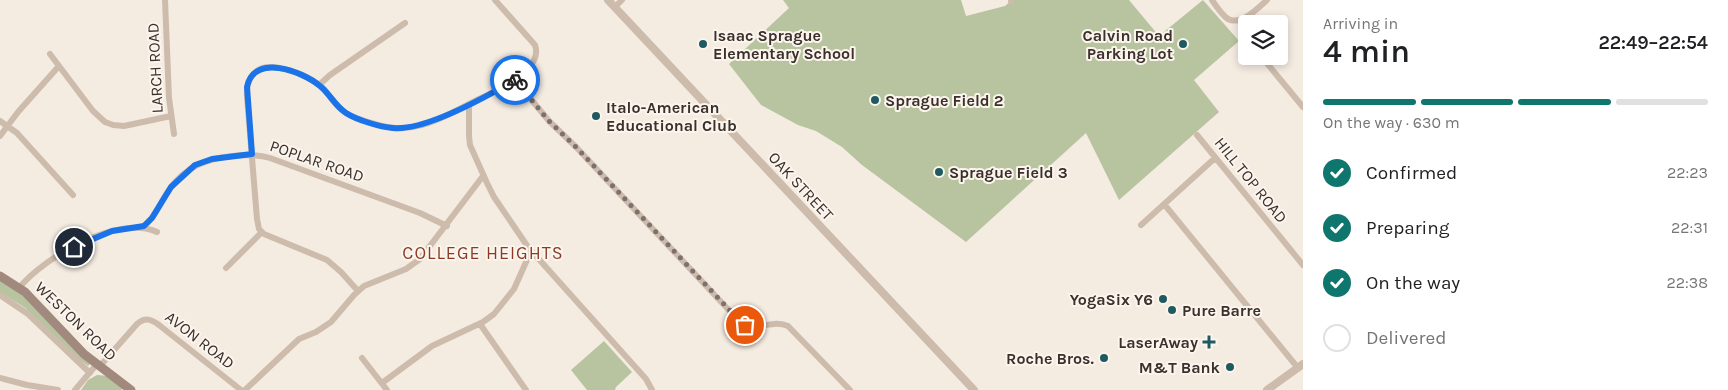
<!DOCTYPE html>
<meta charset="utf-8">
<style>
body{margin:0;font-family:Karla,sans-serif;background:#f6f6f6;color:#202124;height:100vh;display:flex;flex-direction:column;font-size:19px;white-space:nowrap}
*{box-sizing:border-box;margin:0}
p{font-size:16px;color:#757577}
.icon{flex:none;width:28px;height:28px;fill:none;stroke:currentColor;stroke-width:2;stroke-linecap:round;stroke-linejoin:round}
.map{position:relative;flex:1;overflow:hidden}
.drawer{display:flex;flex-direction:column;background:#fff;width:425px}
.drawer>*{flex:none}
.buttons{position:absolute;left:1238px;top:15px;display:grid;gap:10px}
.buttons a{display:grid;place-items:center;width:50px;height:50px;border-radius:5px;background:#fff;box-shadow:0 2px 8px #0003;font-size:25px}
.pin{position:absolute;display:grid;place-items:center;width:42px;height:42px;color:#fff;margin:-21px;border:2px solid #fff;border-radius:50%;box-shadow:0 1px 5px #0007}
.courier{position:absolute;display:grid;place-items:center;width:50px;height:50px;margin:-25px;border:4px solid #1a73e8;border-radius:50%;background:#fff;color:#222;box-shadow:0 1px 6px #0007}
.summary em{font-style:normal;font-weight:600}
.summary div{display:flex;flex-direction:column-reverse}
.summary{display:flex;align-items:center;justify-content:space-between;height:85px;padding:0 20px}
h1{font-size:32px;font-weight:600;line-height:38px}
.bar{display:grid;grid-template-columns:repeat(4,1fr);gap:8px 5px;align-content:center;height:60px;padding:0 20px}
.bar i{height:6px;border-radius:4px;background:#e0e0e0}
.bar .on{background:#0f766e}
.bar p{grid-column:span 4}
ol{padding:0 20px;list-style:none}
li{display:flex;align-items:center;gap:15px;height:55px}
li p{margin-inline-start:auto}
li .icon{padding:5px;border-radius:50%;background:#0f766e;color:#fff;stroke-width:4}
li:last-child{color:#757577}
li i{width:28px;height:28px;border:2px solid #e0e0e0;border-radius:50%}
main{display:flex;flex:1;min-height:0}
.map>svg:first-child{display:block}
</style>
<main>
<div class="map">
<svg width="1303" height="390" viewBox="0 0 1303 390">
<rect width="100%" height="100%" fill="#f4ebe1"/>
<path fill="#b8c4a0" d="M783,0h178l5,16 39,-10 7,-6h117l30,36 44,-36 36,41 -45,39 25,32 -100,88 -33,-67 -120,109 -104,-77 -20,-18 -26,-16 -18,-6 -37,-20 -32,-41 60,-56z
M0,280l20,13 42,44 26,24 2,3 -2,2 -8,-6 -56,-53 -24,-15z
M604,341l28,31 -16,15 -1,3h-28l-16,-20z
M97,375l12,1 14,12 -2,2h-40l7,-10z"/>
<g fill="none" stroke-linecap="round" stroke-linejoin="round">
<path stroke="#cdbbac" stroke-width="6" d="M165,0l4,98 5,36
M1011,0v1
M1212,0c4,6 10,15 16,19 13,7 30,-11 39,-19
M615,7l7,-7
M50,54l43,57 12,11 8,3 11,1 47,-10
M1261,56l42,51
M515,80l34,41 27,26 164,175c16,12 31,-4 48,4l62,64
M319,85l11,-10 75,-52
M469,104v32l1,9 17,38 7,14 34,50 118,132 6,11
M0,121l17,12 56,62
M1197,135l106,130
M0,136l18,-24 41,-46
M1164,204l134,164
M1141,225l74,-67
M142,227c13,-8 18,-25 27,-37 16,-23 36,-31 63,-34 13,-1 25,-2 38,2l150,55 27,13
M226,268l36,-36
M19,288c25,-31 100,-74 138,-56
M358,291l-17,-19 -14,-12 -63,-26 -5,-5 -2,-10 -10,-122c-1,-16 6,-31 25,-30 17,1 39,10 52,22 6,7 10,15 17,20 7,7 15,9 24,12 13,4 26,8 40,7 26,-2 52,-18 74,-29 10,-5 21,-9 31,-16 12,-8 31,-21 25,-38l-40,-45
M0,295l28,19 62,59
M480,324l46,66
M362,358l25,32
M100,366l37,-42c8,-7 14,-5 22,1l82,65
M0,378l27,7 31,5
M382,383l50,-37 51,-24 11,-8 20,-25 17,-38
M75,390l22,-26
M245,390l54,-51 17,-7 15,-10 23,-27 10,-9 42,-17 14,-10 63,-83"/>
<path stroke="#cdbbac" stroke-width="8" d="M608,0l366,390
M1267,390l36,-26"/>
<path stroke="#a18a7d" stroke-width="9" d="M0,276l25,16 59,62 47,36"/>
</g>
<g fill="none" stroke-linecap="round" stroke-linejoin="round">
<path stroke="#7c716b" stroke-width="5" stroke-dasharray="0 9" d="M515,80l34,41 27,26 162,172 7,6"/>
<path stroke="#1a73e8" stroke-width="6" d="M74,247l38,-16 32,-5 8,-8 19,-31 24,-22 17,-6 40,-5 -5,-67c7,-34 55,-16 73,-1 10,8 15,20 26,27 11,7 34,14 47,15 33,3 93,-31 122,-48"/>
</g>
<g fill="#1f5a5e" stroke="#fbf5ee" stroke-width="2">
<circle cx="703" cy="44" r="5"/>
<circle cx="1183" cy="44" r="5"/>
<circle cx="875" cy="100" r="5"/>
<circle cx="596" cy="116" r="5"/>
<circle cx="939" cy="172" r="5"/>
<circle cx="1163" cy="299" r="5"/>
<circle cx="1172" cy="310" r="5"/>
<path d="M1206.5 334.5h5v5h5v5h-5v5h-5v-5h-5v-5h5z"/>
<circle cx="1104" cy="358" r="5"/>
<circle cx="1230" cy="367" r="5"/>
</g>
<g text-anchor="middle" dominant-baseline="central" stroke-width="4" stroke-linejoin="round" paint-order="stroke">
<g font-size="16" font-weight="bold" fill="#3b302b" stroke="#fbf5ee" text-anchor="start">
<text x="713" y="35">Isaac Sprague<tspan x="713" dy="18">Elementary School</tspan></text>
<text x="1173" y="35" text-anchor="end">Calvin Road<tspan x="1173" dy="18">Parking Lot</tspan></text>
<text x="885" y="100">Sprague Field 2</text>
<text x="606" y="107">Italo-American<tspan x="606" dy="18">Educational Club</tspan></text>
<text x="949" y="172">Sprague Field 3</text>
<text x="1153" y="299" text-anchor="end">YogaSix Y6</text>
<text x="1182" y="310">Pure Barre</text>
<text x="1198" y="342" text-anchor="end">LaserAway</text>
<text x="1094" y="358" text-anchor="end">Roche Bros.</text>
<text x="1220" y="367" text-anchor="end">M&amp;T Bank</text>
</g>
<g font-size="16" fill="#3b302b" stroke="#fbf5ee">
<text transform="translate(155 68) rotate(-93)">LARCH ROAD</text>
<text transform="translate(317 161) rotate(19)">POPLAR ROAD</text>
<text transform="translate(1251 180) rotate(51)">HILL TOP ROAD</text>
<text transform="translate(801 186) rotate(47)">OAK STREET</text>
<text transform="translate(76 321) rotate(44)">WESTON ROAD</text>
<text transform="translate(200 340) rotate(38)">AVON ROAD</text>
</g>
<g font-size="18" letter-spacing="1" fill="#8c3b22" stroke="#fbf5ee">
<text x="483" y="253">COLLEGE HEIGHTS</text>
</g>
</g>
</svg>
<div class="buttons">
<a><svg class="icon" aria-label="layers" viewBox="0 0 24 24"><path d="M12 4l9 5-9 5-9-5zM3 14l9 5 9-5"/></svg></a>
</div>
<div class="pin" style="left:745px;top:325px;background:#ea580c"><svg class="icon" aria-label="bag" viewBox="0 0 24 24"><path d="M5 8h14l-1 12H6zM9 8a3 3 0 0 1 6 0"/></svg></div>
<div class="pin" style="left:74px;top:247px;background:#1f2937"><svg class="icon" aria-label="home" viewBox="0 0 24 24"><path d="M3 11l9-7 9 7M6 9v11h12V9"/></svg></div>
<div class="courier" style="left:515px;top:80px"><svg class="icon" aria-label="bike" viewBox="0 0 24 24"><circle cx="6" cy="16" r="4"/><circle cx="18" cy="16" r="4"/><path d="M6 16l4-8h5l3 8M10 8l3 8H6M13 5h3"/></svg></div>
</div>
<section class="drawer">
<div class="summary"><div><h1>4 min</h1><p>Arriving in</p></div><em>22:49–22:54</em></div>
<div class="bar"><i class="on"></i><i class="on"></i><i class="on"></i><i></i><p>On the way · 630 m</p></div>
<ol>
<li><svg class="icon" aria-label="check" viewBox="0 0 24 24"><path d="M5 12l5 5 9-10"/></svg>Confirmed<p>22:23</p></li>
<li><svg class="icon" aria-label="check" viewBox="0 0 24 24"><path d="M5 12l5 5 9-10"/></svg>Preparing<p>22:31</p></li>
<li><svg class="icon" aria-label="check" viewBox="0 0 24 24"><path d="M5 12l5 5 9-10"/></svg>On the way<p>22:38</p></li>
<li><i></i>Delivered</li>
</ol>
</section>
</main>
